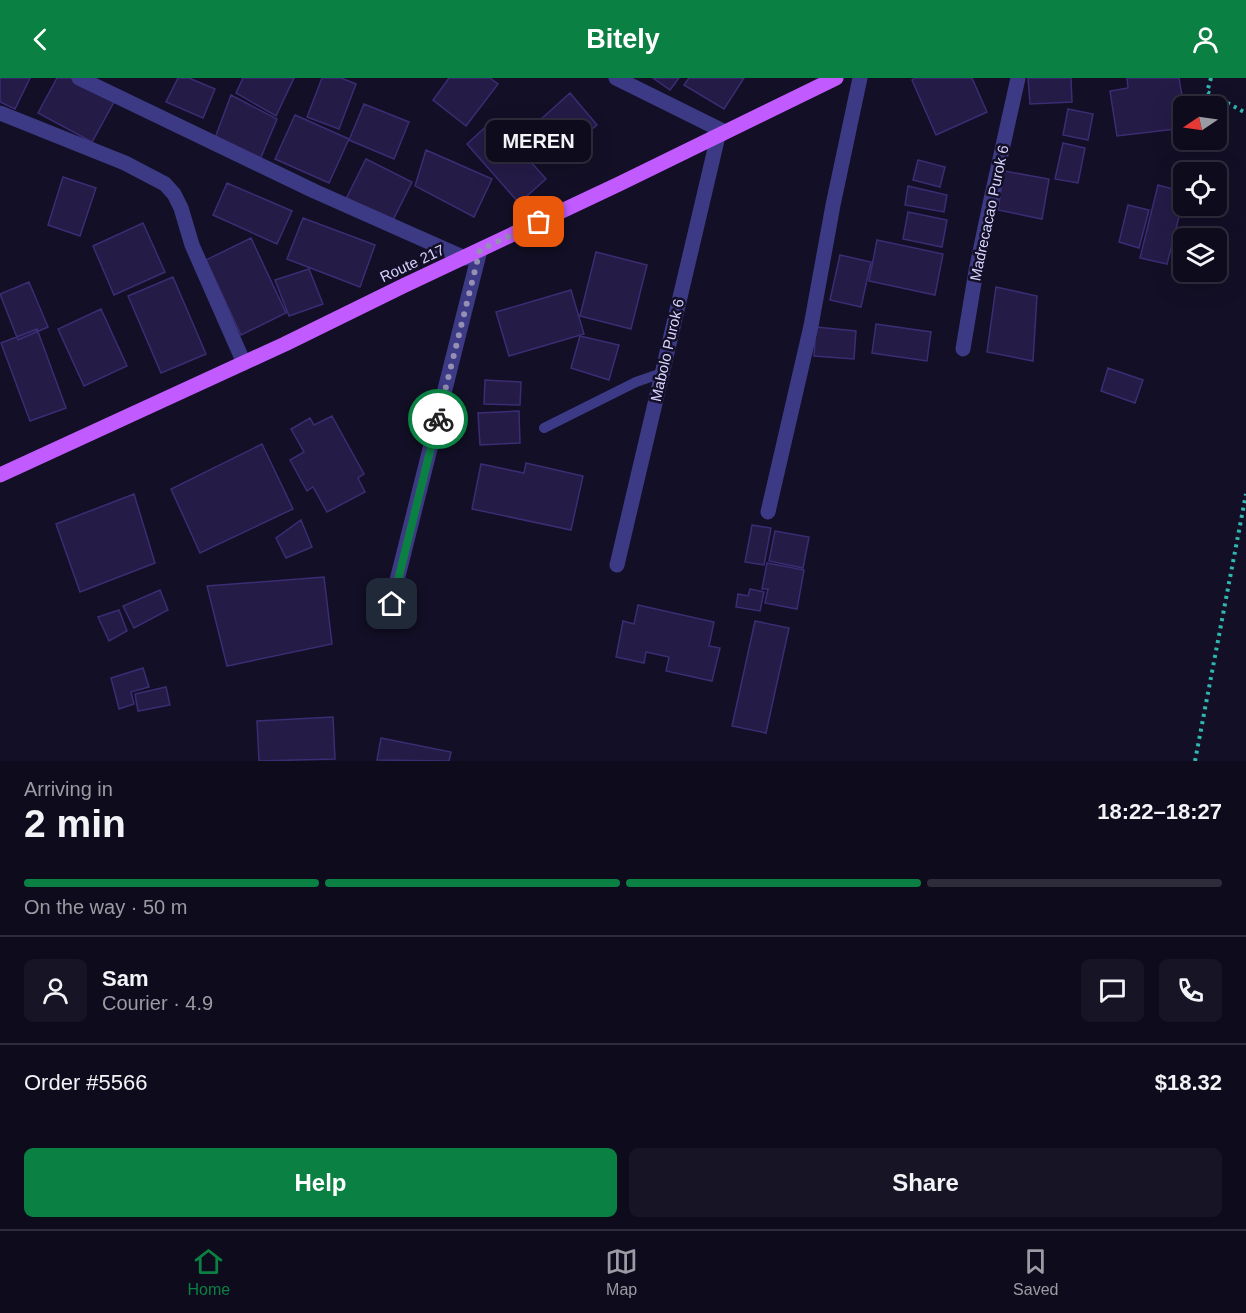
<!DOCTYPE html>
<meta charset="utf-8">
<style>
body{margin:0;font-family:Helvetica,sans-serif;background:#171425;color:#f1f3f6;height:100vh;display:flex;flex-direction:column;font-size:22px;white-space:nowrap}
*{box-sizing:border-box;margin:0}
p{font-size:20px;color:#9b9ba3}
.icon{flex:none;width:33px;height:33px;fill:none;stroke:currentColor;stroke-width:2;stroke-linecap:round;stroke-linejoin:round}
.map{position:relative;height:683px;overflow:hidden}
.panel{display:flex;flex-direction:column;background:#0e0b1c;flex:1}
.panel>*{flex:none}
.needle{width:39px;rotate:257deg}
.buttons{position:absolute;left:1173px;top:18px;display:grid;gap:12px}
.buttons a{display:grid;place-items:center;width:54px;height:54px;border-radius:9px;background:#0e0b1c;box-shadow:0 6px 24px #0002,0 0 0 2px #2e2b3b;font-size:30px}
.pin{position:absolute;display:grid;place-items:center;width:51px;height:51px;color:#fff;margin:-26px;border-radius:12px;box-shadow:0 3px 9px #0006}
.courier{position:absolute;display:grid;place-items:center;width:60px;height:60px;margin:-30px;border:4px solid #0b8043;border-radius:50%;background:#fff;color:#222;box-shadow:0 2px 8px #0007}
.bubble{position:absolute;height:42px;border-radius:9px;background:#0e0b1c;box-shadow:0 6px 24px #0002,0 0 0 2px #2e2b3b;font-size:20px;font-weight:800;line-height:42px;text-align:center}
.overview em{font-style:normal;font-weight:800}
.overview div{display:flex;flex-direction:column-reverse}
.overview{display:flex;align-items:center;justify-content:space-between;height:102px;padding:0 24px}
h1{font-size:39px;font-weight:800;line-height:45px}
.bar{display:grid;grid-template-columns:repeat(4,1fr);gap:9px 6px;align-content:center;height:72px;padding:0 24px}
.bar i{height:8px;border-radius:4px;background:#2e2b3b}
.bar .current{background:#0b8043}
.bar p{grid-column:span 4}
.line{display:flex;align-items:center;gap:15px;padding:0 24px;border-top:2px solid #2e2b3b}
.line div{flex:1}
.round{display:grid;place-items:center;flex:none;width:63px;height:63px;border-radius:9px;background:#171425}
.primary-button{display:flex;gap:12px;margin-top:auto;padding:12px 24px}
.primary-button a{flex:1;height:69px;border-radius:9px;background:#0b8043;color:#fff;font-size:24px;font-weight:800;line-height:69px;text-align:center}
.primary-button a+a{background:#171425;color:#f1f3f6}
header{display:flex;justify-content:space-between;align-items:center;height:78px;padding:0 24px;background:#0b8043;color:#fff;font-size:27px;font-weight:800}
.tabs{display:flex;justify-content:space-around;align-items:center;height:84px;border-top:2px solid #2e2b3b;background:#0e0b1c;font-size:16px;color:#9b9ba3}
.tabs a{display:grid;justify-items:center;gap:3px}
.tabs .current{color:#0b8043}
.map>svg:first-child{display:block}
</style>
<header><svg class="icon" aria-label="back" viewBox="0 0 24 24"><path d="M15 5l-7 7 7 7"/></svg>Bitely<svg class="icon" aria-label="person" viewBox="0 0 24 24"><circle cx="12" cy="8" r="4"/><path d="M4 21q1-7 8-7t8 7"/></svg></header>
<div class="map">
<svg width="1246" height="683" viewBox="0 0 1246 683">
<rect width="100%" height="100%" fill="#130f26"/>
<path fill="#241b47" stroke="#3b2d73" stroke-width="1.5" d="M0,0h30l-15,31 -15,-7z
M57,0h14l43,24 -22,40 -54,-29z
M178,0h11l26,11 -12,29 -37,-16z
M243,0h51l-18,38 -40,-23z
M322,0h19l15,6 -17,45 -32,-12z
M449,0h41l8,6 -32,42 -33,-26z
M653,0h26l-9,12z
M689,0h55l-20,31 -40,-24z
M915,0h57l15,34 -51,23 -24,-55z
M1028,0h43l1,24 -42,2z
M1127,0h52l5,30v20l-67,8 -7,-45 18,-3z
M570,15l27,32 -30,26 -27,-31z
M231,17l46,24 -18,43 -44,-24z
M364,26l45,18 -15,37 -45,-19z
M1068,31l25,5 -5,26 -25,-5z
M295,37l54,24 -20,44 -54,-24z
M493,42l53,59 -27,24 -52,-59z
M1063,65l22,5 -7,35 -23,-4z
M426,72l66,29 -18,38 -59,-31z
M366,81l46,23 -21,42 -46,-23z
M918,82l27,7 -5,20 -27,-7z
M1004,93l45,8 -7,40 -44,-9z
M63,99l33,11 -16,48 -32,-11z
M227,105l65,28 -15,33 -64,-29z
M1158,107l26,7v5l-17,67 -27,-6z
M908,108l39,9 -3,17 -39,-7z
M1128,127l21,5 -10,38 -20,-6z
M908,134l39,8 -5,27 -39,-8z
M303,140l72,27 -15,42 -73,-28z
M143,145l22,49 -51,23 -21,-49z
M251,160l35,75 -45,22 -35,-75z
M877,162l66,14 -8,41 -66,-14z
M596,174l51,13 -16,64 -51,-13z
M840,177l31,7 -10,45 -31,-7z
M309,191l14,35 -34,12 -14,-36z
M173,199l33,77 -45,19 -33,-77z
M29,204l19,45 -30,13 -18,-46z
M996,209l41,9 -4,65 -46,-9z
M571,212l13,44 -75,22 -13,-44z
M101,231l26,57 -43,20 -26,-57z
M876,246l55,8 -4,29 -55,-8z
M816,249l40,4 -2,28 -40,-3z
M37,251l29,79 -36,13 -29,-78z
M580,258l39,9 -10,35 -38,-12z
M1108,290l35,12 -8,23 -34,-12z
M485,302l36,2 -1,23 -36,-1z
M519,333l1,32 -40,2 -2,-32z
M332,338l32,58 -6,4 7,14 -38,20 -14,-25 -6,4 -17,-31 14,-8 -13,-23 19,-11 4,7z
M262,366l31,65 -93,44 -29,-64z
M526,385l57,13 -12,54 -99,-21 9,-45 43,9z
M134,416l21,69 -75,29 -24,-68z
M301,442l11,27 -26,11 -10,-20z
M752,447l19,3 -7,37 -19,-3z
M775,453l34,6 -6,31 -34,-7z
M767,485l37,7 -7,39 -32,-6 3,-14h-6z
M324,499l8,67 -105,22 -20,-80z
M750,511l14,3 -4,19 -24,-4 2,-13 10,2z
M160,512l8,20 -34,18 -11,-22z
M638,527l76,17 -5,24 11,2 -8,33 -46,-10 3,-14 -23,-5 -2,11 -28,-6 7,-36 11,3z
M119,532l8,21 -18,10 -11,-24z
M755,543l34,7 -23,105 -34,-7z
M143,590l6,19 -18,5 3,12 -15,5 -8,-31z
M166,609l4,18 -32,6 -3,-17z
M333,639l2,42 -76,2 -2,-40z
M381,660l70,14 -2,9 -72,-1z"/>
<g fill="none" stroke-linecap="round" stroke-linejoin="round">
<path stroke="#2fb8b0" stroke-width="4" stroke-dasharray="3 4.5" stroke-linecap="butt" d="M1211,0l-4,14 39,21
M1195,683l51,-267"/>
<path stroke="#3d3a85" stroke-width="10" d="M544,350l92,-46 26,-9"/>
<path stroke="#3d3a85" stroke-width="15" d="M79,0l235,113 151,67
M616,0l109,54
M0,35l125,50 40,21 9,10 7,14 11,37 52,118
M963,271l13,-78 14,-67 28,-126
M768,434l43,-186 22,-121 27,-127
M617,487l101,-429
M391,526l89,-354"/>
<path stroke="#c25bff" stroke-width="15" d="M0,397l285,-131 118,-58 216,-102 217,-106"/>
</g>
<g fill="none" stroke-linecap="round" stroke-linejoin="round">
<path stroke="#948fb3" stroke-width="6" stroke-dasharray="0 10.8" d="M438,341l42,-169 59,-28"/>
<path stroke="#0b8043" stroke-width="8" d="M392,526l46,-185"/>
</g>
<g text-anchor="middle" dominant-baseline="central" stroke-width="5" stroke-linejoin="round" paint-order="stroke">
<g font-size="15" fill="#d9d4ff" stroke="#130f26">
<text transform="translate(989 135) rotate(-78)">Madrecacao Purok 6</text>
<text transform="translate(412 185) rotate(-25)">Route 217</text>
<text transform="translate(667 272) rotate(-77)">Mabolo Purok 6</text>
</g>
</g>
</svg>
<div class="buttons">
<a><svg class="needle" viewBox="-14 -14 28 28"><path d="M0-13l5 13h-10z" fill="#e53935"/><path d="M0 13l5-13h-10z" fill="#9b9ba3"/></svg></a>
<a><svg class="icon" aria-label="locate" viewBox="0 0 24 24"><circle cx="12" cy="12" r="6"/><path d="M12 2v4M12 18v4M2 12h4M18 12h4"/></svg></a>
<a><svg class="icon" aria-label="layers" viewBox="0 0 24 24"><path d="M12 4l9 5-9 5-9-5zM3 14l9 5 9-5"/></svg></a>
</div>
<div class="pin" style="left:539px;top:144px;background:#ea580c"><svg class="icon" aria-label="bag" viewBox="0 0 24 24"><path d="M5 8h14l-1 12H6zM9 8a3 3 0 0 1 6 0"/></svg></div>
<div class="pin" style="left:392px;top:526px;background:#1f2937"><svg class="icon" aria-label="home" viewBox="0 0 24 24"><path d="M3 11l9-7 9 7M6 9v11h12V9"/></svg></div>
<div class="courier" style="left:438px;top:341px"><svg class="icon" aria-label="bike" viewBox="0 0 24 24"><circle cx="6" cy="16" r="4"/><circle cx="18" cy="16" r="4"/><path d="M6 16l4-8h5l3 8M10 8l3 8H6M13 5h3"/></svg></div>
<div class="bubble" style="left:486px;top:42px;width:105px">MEREN</div>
</div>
<section class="panel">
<div class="overview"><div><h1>2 min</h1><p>Arriving in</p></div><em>18:22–18:27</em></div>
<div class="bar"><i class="current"></i><i class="current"></i><i class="current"></i><i></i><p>On the way · 50 m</p></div>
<div class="line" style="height:108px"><a class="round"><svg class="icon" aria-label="person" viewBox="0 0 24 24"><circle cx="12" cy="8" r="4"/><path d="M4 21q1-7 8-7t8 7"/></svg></a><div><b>Sam</b><p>Courier · 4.9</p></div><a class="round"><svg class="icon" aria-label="chat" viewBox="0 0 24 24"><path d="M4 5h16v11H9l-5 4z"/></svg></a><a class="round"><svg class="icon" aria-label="phone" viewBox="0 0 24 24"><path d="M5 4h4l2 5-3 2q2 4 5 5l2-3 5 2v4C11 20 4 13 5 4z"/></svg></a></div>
<div class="line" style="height:78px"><div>Order #5566</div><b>$18.32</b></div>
<div class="primary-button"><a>Help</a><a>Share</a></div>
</section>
<nav class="tabs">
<a class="current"><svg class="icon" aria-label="home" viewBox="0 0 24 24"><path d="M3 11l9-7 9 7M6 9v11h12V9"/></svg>Home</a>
<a><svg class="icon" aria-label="map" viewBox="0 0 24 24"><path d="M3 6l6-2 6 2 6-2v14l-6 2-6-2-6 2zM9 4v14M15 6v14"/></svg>Map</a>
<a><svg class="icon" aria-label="saved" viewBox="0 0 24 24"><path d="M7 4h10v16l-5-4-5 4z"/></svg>Saved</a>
</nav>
